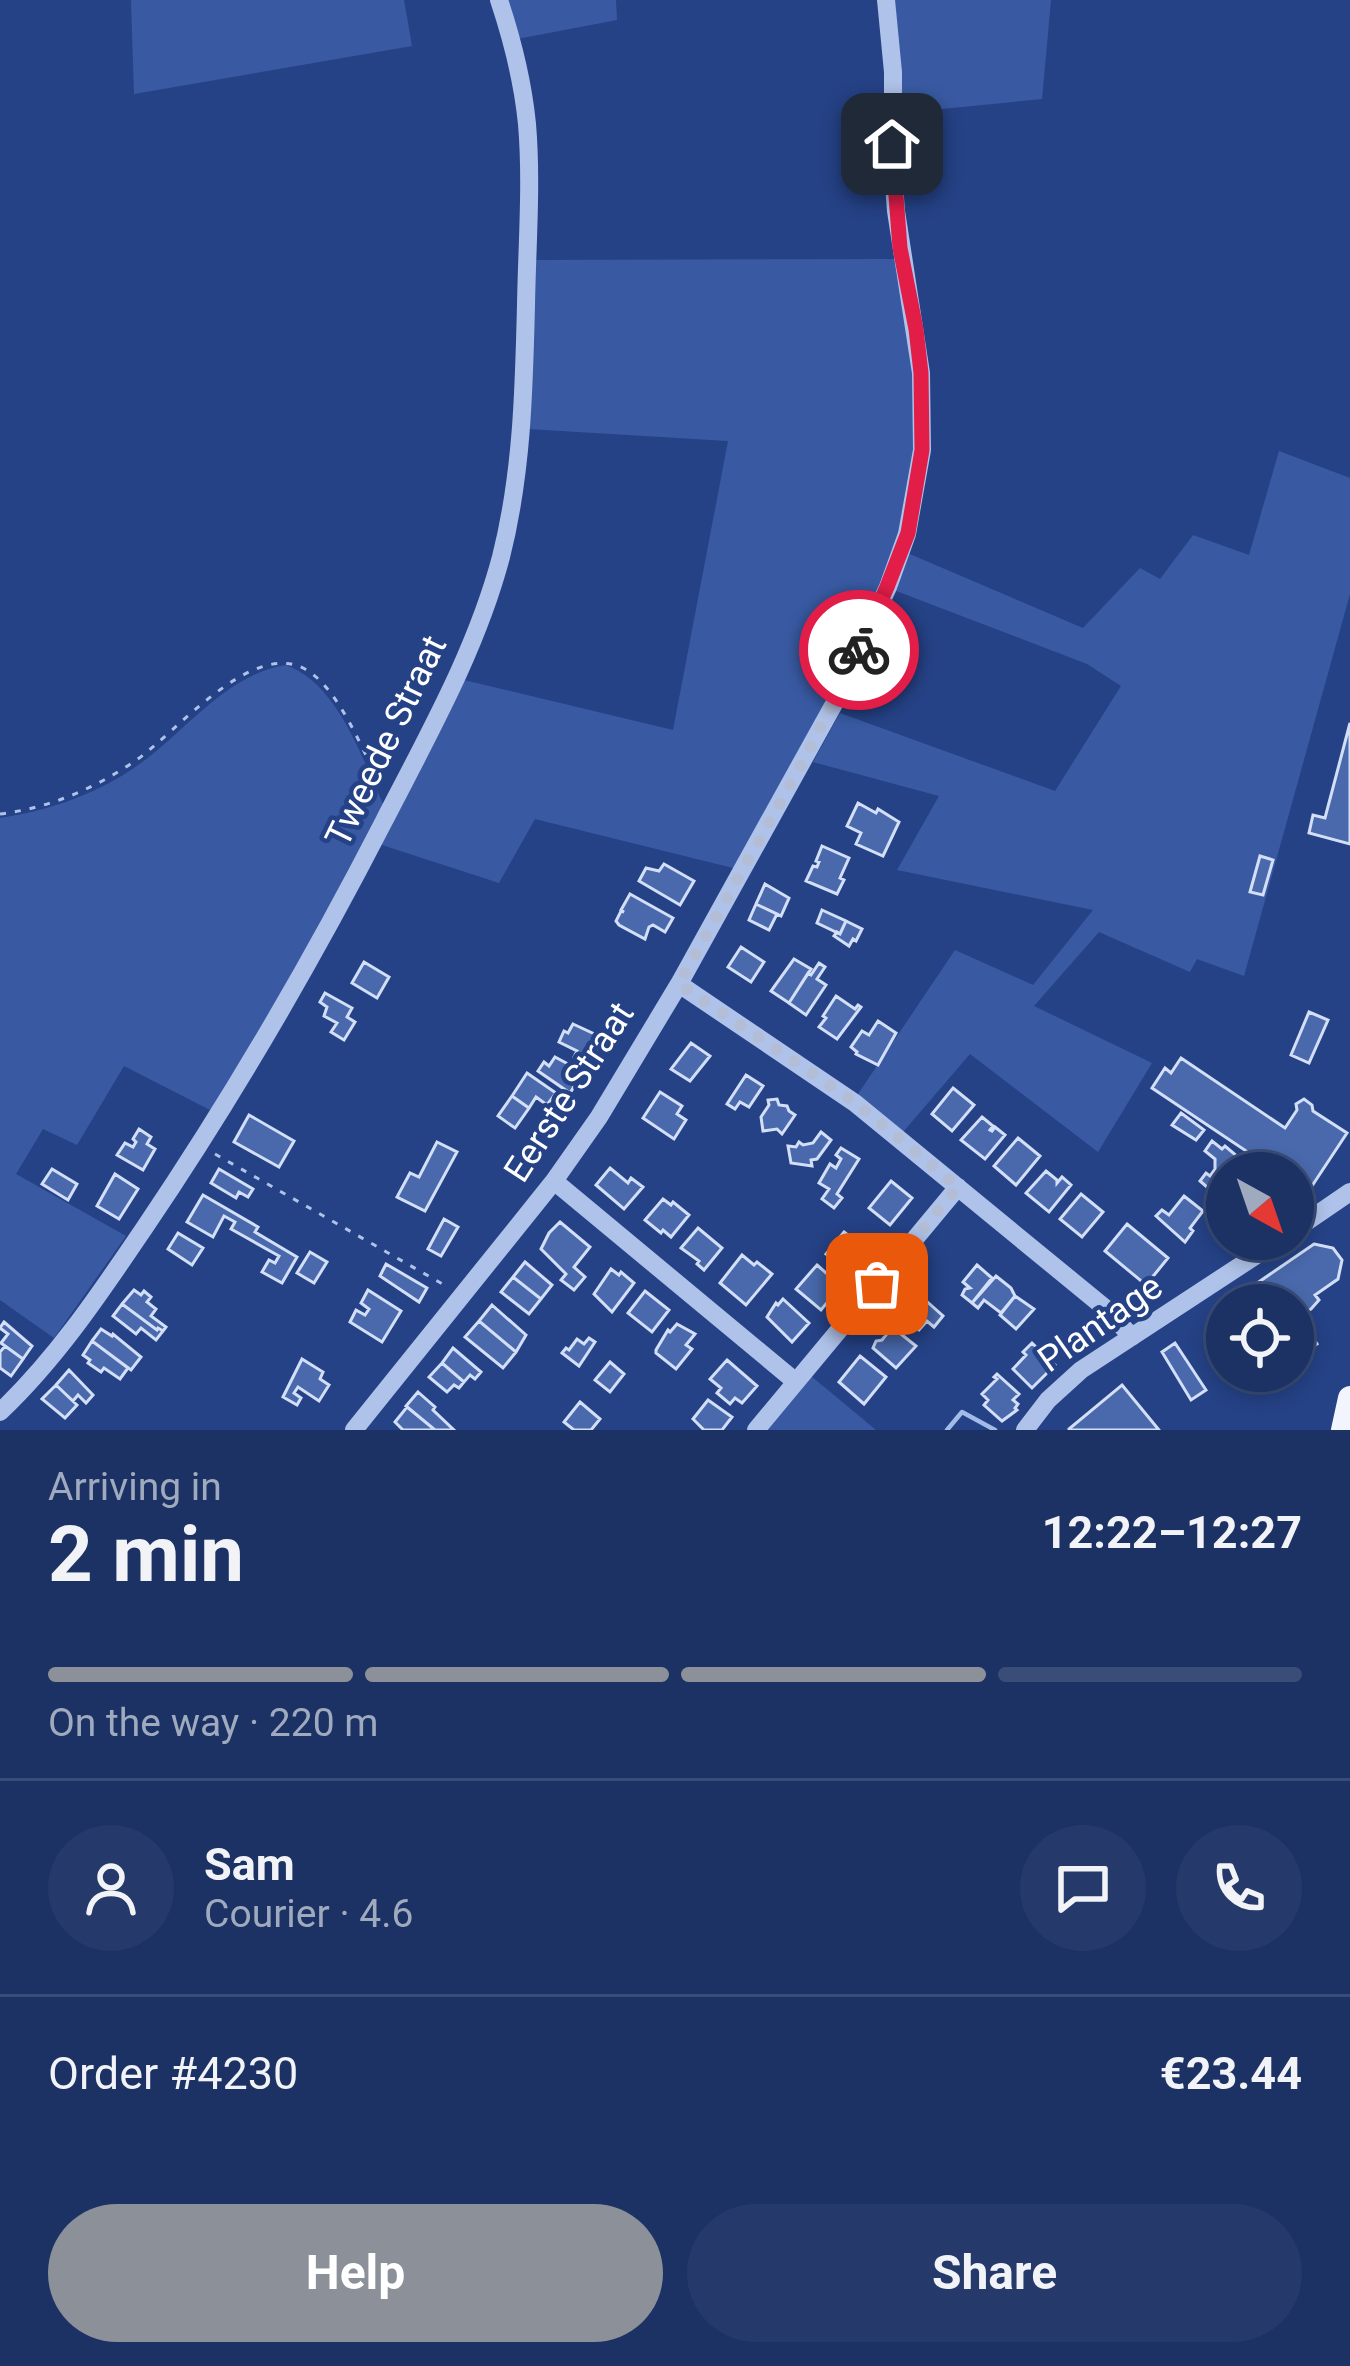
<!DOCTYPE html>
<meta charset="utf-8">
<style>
body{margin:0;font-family:Roboto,sans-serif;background:#253a6a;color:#f1f3f6;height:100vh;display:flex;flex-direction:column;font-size:45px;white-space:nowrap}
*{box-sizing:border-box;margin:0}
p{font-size:39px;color:#a0aabf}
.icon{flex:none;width:66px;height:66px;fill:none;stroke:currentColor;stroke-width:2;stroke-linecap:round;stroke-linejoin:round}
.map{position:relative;height:1430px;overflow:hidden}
.side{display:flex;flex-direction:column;background:#1c3264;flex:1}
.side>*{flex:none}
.needle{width:78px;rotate:140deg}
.buttons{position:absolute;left:1206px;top:1152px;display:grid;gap:24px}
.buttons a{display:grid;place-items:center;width:108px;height:108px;border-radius:50%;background:#1c3264;box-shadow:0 6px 18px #0003,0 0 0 3px #3a4d78;font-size:60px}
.pin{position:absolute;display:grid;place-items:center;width:102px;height:102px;color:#fff;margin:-51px;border-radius:24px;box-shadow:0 6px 18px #0006}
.courier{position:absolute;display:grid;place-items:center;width:120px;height:120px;margin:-60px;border:9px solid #e11d48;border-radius:50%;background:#fff;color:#222;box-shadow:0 3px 15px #0007}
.summary em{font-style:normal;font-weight:700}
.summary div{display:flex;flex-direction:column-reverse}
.summary{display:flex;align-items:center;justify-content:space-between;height:204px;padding:0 48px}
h1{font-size:78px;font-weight:700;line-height:90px}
.bar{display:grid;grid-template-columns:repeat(4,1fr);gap:18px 12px;align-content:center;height:144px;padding:0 48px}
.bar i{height:15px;border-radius:9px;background:#3a4d78}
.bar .selected{background:#8c9099}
.bar p{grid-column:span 4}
.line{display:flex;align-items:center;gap:30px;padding:0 48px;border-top:3px solid #3a4d78}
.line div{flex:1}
.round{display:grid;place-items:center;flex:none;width:126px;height:126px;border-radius:63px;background:#253a6a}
.action{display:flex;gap:24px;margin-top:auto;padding:24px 48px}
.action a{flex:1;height:138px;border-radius:72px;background:#8c9099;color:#fff;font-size:48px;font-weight:700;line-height:138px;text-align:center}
.action a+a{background:#253a6a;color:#f1f3f6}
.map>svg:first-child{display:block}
</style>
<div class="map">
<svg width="1350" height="1430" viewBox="0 0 1350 1430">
<rect width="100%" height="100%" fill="#254286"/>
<path fill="#395aa3" d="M131,0h273l8,46 -278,48z
M508,0h108l1,20 -100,19z
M893,0h158l-9,99 -141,14z
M896,259c15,86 28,175 12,262l-78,182 -93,166 -202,-50 -36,64 -120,-39 85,-164 209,50 55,-289 -200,-12 5,-169z
M1279,451l71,27v116l-106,382 -47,-17 -7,13 -91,-40 -65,74 118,57 -54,89 -128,-98 -67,78 -45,-38 97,-144 78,35 60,-75 -196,-40 42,-74 -126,-34 27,-49 215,78 66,-105 -34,-22 -196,-75 14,-37 178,76 57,-60 20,11 33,-44 56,20z
M285,665c53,17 78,96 100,143l-60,111 -113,192 -88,-45 -47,79 -34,-16 -27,45 110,62 -72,102 -54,-38v-482c47,-7 91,-22 131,-48 52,-34 91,-94 154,-105z
M811,1376l65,54h-110z"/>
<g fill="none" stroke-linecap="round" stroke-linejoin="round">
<path stroke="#a3bbe9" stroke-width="4.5" d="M947,1430l15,-18 33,18"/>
</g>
<path fill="#4969ac" stroke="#d3dff7" stroke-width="3" d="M1350,723v121l-41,-11 4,-18 12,3z
M858,803l18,10 2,-4 21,13 -16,34 -27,-12 5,-11 -14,-7z
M822,846l27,12 -9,20 4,2 -7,14 -31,-13 7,-15 4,1 2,-5 -3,-1z
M1260,856l13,4 -10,35 -13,-3z
M664,864l30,17 -14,24 -41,-24 7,-13 13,3z
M765,884l24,14 -8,18 -25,-12z
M630,894l43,24 -8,14 -12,-7 -4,2 -4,12 -26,-14 -3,-4 5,-10 3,1 -3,-2z
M756,904l21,10 -8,16 -20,-10z
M822,910l24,11 -6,13 -23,-11z
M846,921l16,8 -6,12 -3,-2 -4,7 -15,-10 3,-4 3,2z
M741,947l23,15 -13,20 -23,-15z
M794,959l17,10 -22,34 -18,-12z
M364,962l25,15 -12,21 -25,-15z
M819,963l6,4 -8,12 9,6 -20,30 -17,-12 19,-30 3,2z
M325,993l27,15 -5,9 8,5 -11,18 -13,-8 6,-9 -13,-7 3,-9 -7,-5z
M836,996l19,13 3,-4 3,2 -24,32 -18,-12 7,-9 -3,-2z
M1309,1012l19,8 -19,43 -18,-8z
M878,1021l18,12 -18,32 -22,-11 1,-2 -6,-5 11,-16 7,4z
M573,1024l30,14 -14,27 -15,-8 3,-6 -18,-9 5,-11 4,2z
M691,1043l19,13 -20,25 -19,-12z
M555,1057l28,15 -13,21 -32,-22 6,-9 5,4z
M1181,1058l104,70 12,-18 -1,-6 8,-5 8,6 1,6 34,22 -39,59 -15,-10v-9h-14l-127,-85 13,-20 6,5z
M527,1073l29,20 -9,12 -11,-8 -7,11 -17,-12z
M746,1075l17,11 -14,21 -9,-5 -5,7 -8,-5z
M953,1088l21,17 -22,26 -20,-17z
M660,1092l22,14 -5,8 9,6 -12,19 -31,-21z
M512,1096l17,12 -14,20 -17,-12z
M777,1099l2,6 8,1 2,5 6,4 -13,19 -5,-5 -14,2 -2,-14 8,-12 -1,-5z
M1181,1113l23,17 -8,10 -24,-15z
M249,1115l45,26 -15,26 -45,-25z
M982,1117l11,9 -3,4 2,1 3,-4 10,8 -20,24 -24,-19z
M139,1129l12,8 -4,7 8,5 -12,21 -26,-15 8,-12 8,4 3,-5 -3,-3z
M821,1132l10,8 -14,19 -6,1 1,6 -21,-3 -3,-17 8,1 3,-5 4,3 10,-2z
M1018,1138l22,18 -24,29 -22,-19z
M1212,1141l10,8 3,-3 26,22 -4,5h-20v24l-4,4 -23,-20 6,-8 4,3 5,-7v-10l-10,-8z
M437,1142l20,10 -32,59 -28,-14 13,-24 9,4z
M841,1148l18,11 -22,35 5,4 -8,10 -12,-9 7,-10 -10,-6 11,-19 6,4 5,-9 -5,-4z
M610,1168l18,15 3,-5 12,9 -19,22 -28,-24z
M52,1169l25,15 -9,16 -26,-16z
M219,1169l34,20 -5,8 -9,-5 -3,6 -25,-15z
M1046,1171l11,9v3l5,-6 9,8 -22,27 -23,-19z
M115,1174l23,15 -19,30 -22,-13z
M891,1181l21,17 -22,27 -21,-17z
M1081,1194l22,18 -21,25 -22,-18z
M203,1195l55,32 -3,5 42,25 -15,26 -20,-11 7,-12 6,3 4,-7 -48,-27 4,-7 -11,-6 -11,21 -26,-15z
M1184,1196l19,15 -13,17 3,3 -8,11 -29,-26 6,-6 7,5z
M663,1199l8,6 2,-3 16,13 -18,22 -8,-7 -2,3 -16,-13z
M444,1219l14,8 -17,29 -13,-7z
M560,1222l30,25 -16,20 11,10 -11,13 -13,-10 5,-6 -25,-25 8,-16z
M1127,1224l41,34 -22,27 -41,-34z
M698,1228l24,20 -18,22 -7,-6 2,-3 -18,-13z
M844,1232l25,20 -18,22 -25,-20z
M178,1233l25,15 -11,17 -24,-16z
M1314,1244l19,4 9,12 -4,19 -23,16 4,5 -8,9 -14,7 20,28 -24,17v-56h-55l-4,-6z
M310,1252l17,10 -13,21 -17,-10z
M742,1255l12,10 3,-3 15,12 -26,31 -26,-22z
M525,1262l27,23 -11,14 -28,-22z
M386,1264l41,24 -8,14 -39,-26z
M817,1265l24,21 -20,24 -25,-21z
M977,1265l15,13 -20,25 -10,-8 3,-6 5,-1 -7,-6z
M611,1269l8,6 2,-3 13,11 -22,29 -18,-18z
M996,1276l15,12 4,8 -14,17 -17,-13 -6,8 -6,-5z
M513,1277l28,22 -12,15 -28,-22z
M134,1290l7,5 3,-4 7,6 -4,5 9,7 -5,7 15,11 -3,4 -5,-3 -1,2 -35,-26z
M368,1290l33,21 -19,31 -32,-20 6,-12 9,5 4,-6 -8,-6z
M914,1290l29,26 -9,11 -7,-6 -8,9 -22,-18z
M645,1291l24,19 -17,22 -24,-19z
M1015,1296l19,13 -18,20 -16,-14z
M783,1299l26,24 -17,19 -25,-25 9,-14 2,2z
M122,1304l35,26 1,-2 5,3 -7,9 -15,-12 -5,6 -23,-18z
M492,1305l34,30 -10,17 -37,-31z
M479,1321l37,31 -13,16 -38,-31z
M4,1322l28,24 -9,13 -22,-16 7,-9 -8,-6z
M887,1323l29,23 -20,22 -23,-20 3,-7 6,-1 4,-5 -5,-4z
M677,1324l18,10 -9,11 6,4 -16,20 -20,-16v-3l12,-20 2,2z
M101,1329l11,7 1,-2 28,23 -10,13 -39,-29z
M589,1338l6,4 -16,24 -17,-13 4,-5 3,2 8,-11 7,5z
M92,1341l36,27 -8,11 -16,-11 -3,4 -13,-9 2,-3 -7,-5z
M1032,1343l23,22 -23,23 -19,-19 13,-14 -3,-3z
M1175,1343l31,47 -15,10 -29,-48z
M5,1346l18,13 -12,17 -11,-8v-16z
M453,1348l28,24 -6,7 -5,-4 -6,7 -22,-19z
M860,1356l26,21 -22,27 -25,-22z
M302,1359l21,13 -3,7 9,6 -10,16 -21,-14 -4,6 7,5 -4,7 -14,-8z
M727,1360l30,26 -15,17 -7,-5 -5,6 -13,-11 4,-5 -11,-9z
M610,1362l14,12 -14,18 -15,-12z
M442,1363l22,19 -5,6 -5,-3 -7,7 -18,-15z
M69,1370l24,25 -7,8 -8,-8 -5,6 -17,-16z
M997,1374l22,20 -6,6 5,4 -3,4 2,2 -15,11 -18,-16 4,-5 -6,-6 15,-15 -3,-2z
M56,1385l21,20 -12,13 -23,-19z
M1122,1385l37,45h-90v-1z
M418,1392l17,15 -2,3 21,20h-19l-29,-24z
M708,1400l24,17 -10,13h-18l-11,-11z
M580,1402l20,17 -9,11h-17l-10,-8z
M407,1407l28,23h-32l-8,-8z"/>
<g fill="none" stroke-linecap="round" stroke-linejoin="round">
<path stroke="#afc2e9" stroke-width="3" stroke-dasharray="6 9" stroke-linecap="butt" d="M0,814c49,-6 94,-25 135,-53 42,-29 114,-119 168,-93 36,18 61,86 79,121
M215,1154l231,132"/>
<path stroke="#afc2e9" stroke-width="18" d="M679,984l176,119 250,205 27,29
M554,1181l242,201
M1293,1231l57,-39
M0,1412c57,-54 101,-120 145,-185 88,-130 167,-266 239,-406 44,-86 92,-170 117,-264 21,-83 23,-167 25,-252 1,-60 6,-122 1,-181 -4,-41 -15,-85 -28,-124
M354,1430l200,-249 45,-64 80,-133 155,-280 54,-117 19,-53 15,-84 -1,-77 -25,-162 -3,-40v-99l-7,-72
M756,1430l202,-243
M1025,1430l23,-30 33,-30 200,-131"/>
<path stroke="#f2f5fe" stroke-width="24" d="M1343,1430l7,-32"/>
</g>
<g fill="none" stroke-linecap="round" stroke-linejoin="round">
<path stroke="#b3bdd5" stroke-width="12" stroke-dasharray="0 21.6" d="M859,650l-55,110 -125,224 176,118 103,85 -81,97"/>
<path stroke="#e11d48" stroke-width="15" d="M859,650l28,-63 21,-54 14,-83 -1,-77 -5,-44 -16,-81 -8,-104"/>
</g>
<g text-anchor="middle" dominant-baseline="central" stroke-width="9" stroke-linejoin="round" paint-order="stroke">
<g font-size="36" fill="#fff" stroke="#254286">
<text transform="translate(386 741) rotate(-64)">Tweede Straat</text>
<text transform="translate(569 1092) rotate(-57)">Eerste Straat</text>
<text transform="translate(1100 1323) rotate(-35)">Plantage</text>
</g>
</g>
</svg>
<div class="buttons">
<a><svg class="needle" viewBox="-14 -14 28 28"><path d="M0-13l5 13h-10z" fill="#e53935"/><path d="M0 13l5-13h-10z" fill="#a0aabf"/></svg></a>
<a><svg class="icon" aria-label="locate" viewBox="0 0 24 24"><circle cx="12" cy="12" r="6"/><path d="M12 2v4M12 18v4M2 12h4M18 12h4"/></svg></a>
</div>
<div class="pin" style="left:877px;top:1284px;background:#ea580c"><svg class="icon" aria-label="bag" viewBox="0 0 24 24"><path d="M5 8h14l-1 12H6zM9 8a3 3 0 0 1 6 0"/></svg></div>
<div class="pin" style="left:892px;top:144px;background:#1f2937"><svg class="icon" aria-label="home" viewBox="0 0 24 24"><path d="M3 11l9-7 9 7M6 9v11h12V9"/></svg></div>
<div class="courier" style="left:859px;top:650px"><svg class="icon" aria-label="bike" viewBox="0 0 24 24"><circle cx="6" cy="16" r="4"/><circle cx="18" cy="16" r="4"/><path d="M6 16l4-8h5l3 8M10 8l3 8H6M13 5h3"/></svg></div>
</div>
<section class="side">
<div class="summary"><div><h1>2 min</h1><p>Arriving in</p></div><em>12:22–12:27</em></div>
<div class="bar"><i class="selected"></i><i class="selected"></i><i class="selected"></i><i></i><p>On the way · 220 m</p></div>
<div class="line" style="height:216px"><a class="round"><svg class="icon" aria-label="person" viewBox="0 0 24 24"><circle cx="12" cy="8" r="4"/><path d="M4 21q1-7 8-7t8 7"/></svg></a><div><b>Sam</b><p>Courier · 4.6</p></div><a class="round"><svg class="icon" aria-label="chat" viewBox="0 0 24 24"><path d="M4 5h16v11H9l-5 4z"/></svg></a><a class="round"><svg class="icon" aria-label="phone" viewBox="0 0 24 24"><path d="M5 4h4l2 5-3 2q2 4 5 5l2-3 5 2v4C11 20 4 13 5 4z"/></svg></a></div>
<div class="line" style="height:156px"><div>Order #4230</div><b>€23.44</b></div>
<div class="action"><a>Help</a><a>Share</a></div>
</section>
